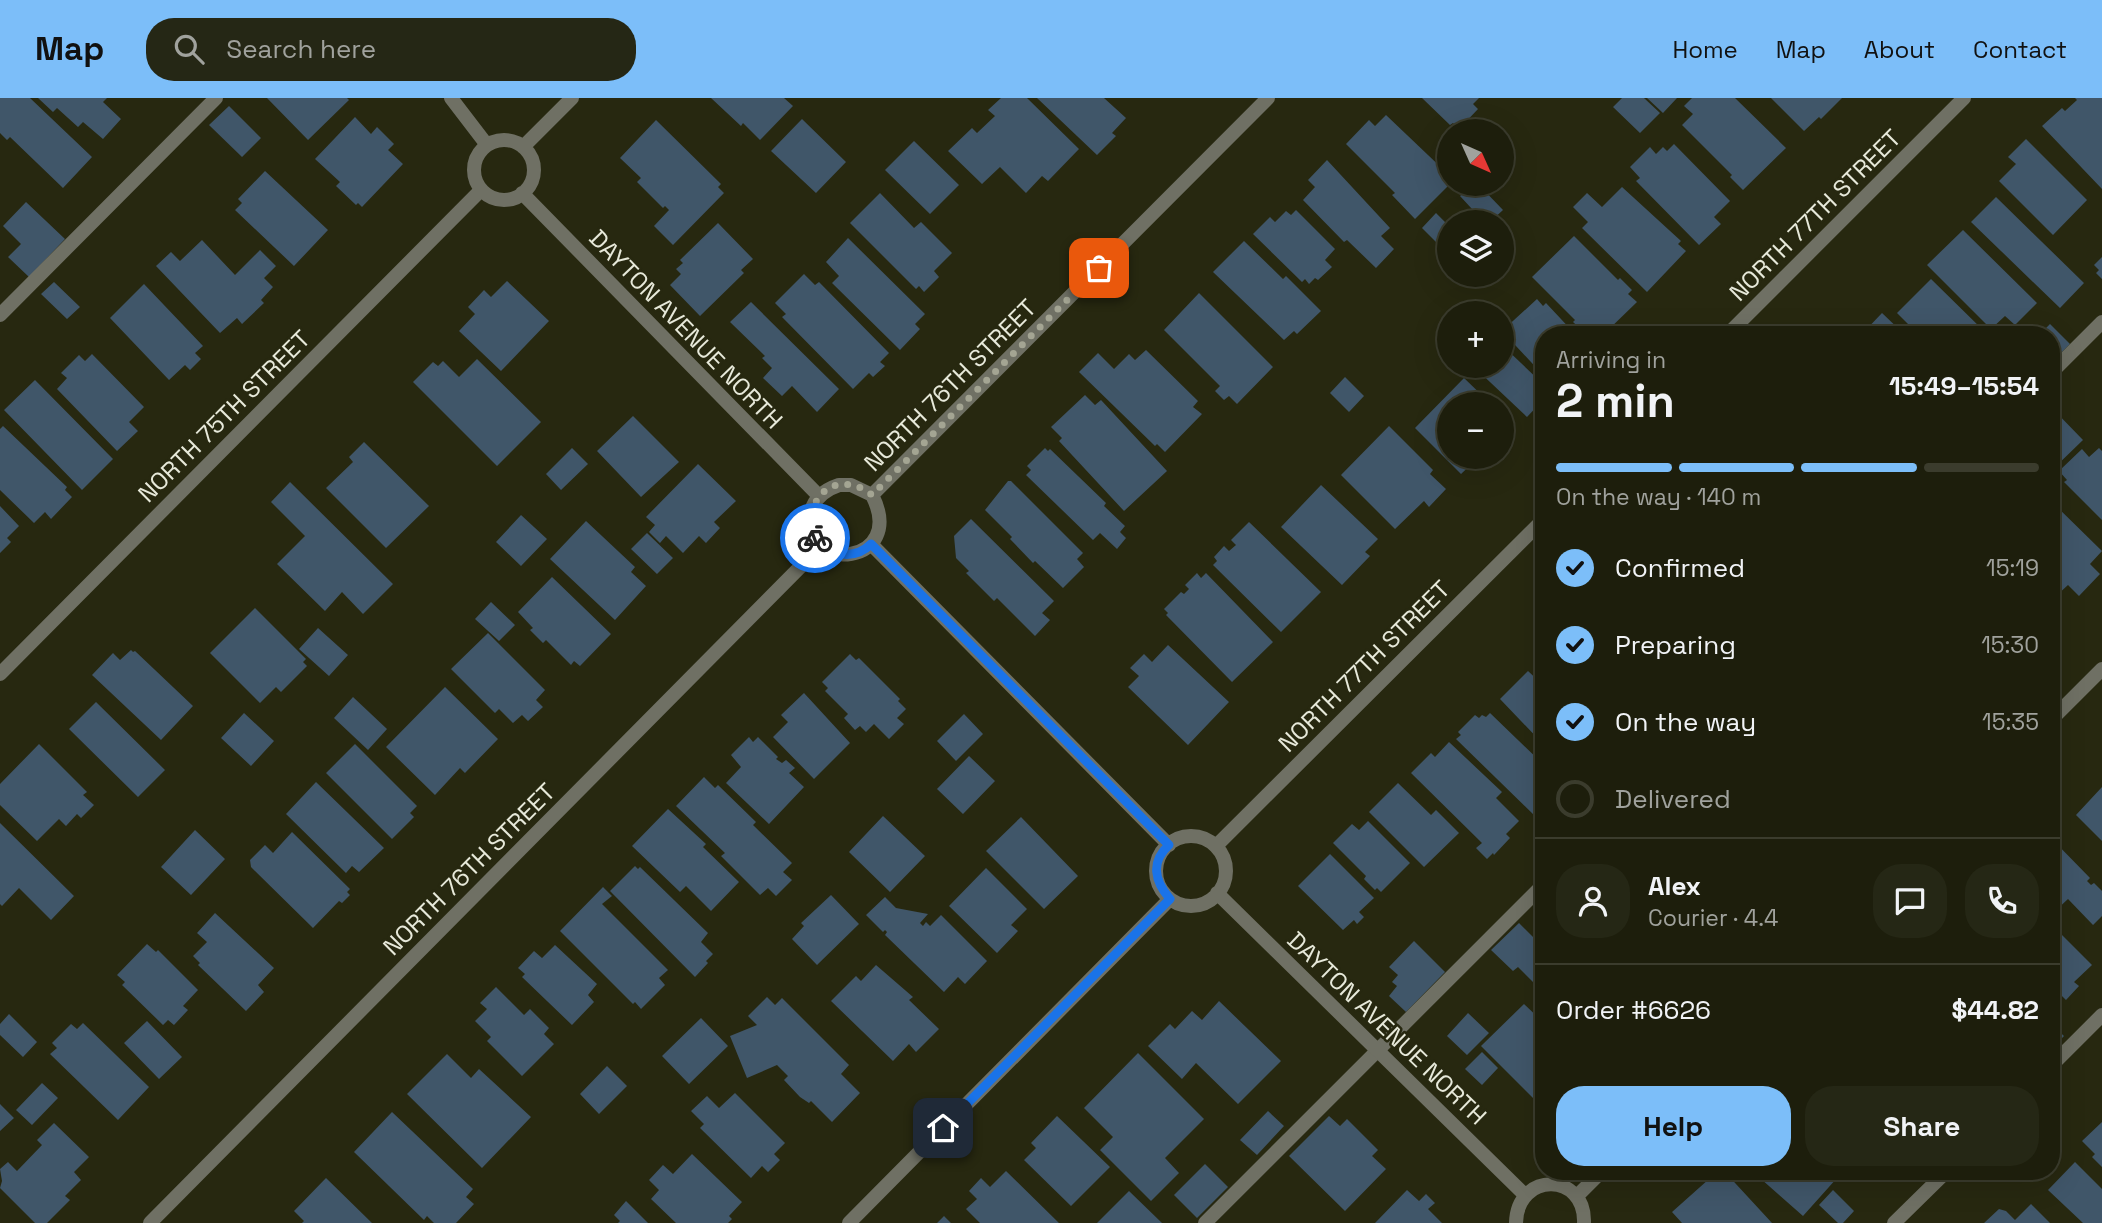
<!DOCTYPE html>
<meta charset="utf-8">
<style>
body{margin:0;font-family:"Space Grotesk",sans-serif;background:#252715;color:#f1f3f6;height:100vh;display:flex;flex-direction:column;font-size:26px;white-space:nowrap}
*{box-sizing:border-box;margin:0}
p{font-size:23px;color:#a0a29d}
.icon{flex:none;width:38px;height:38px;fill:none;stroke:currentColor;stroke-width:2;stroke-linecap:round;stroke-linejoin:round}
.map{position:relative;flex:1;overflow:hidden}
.side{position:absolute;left:1535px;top:228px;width:525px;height:854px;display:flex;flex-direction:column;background:#1d1e0c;border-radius:28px;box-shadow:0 7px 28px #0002,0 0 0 2px #3b3c2d}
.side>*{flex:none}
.needle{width:46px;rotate:135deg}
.controls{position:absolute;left:1437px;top:21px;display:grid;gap:14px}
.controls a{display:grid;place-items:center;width:77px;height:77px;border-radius:50%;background:#1d1e0c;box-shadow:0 7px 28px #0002,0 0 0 2px #3b3c2d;font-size:35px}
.pin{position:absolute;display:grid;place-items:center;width:60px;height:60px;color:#fff;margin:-30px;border-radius:14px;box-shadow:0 4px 10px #0006}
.courier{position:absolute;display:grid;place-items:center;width:70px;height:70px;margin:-35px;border:5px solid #1a73e8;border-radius:50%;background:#fff;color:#222;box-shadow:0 2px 9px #0007}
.headline em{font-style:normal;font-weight:800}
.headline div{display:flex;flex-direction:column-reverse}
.headline{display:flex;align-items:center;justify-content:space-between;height:119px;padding:0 21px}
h1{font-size:46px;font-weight:800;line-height:52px}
.bar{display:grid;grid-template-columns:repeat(4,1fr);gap:10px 7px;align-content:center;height:84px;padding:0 21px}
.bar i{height:9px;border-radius:5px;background:#3b3c2d}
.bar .on{background:#7cbef9}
.bar p{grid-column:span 4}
.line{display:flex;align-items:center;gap:18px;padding:0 21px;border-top:2px solid #3b3c2d}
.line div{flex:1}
.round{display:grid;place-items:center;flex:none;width:74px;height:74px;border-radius:28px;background:#252715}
ol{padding:0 21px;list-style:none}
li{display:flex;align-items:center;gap:21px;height:77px}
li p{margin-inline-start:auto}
li .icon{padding:7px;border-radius:50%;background:#7cbef9;color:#111;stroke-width:4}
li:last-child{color:#a0a29d}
li i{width:38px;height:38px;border:4px solid #3b3c2d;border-radius:50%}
.cta{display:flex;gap:14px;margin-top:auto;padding:14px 21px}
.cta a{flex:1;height:80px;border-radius:28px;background:#7cbef9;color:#111;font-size:28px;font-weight:800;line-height:80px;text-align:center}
.cta a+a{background:#252715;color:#f1f3f6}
header{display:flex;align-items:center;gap:42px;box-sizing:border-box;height:98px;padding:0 35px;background:#7cbef9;color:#111}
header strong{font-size:33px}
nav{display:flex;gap:38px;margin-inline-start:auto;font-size:24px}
.search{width:490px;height:63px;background:#252715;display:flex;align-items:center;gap:18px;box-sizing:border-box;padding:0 24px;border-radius:28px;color:#a0a29d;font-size:26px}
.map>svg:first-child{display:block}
</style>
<header>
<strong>Map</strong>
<div class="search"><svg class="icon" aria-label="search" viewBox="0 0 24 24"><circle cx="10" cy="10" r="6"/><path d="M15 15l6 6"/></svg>Search here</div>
<nav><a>Home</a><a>Map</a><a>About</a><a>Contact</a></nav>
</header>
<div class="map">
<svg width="2102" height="1125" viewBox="0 0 2102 1125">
<rect width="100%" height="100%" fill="#272810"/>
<path fill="#405669" d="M0,0h30l62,59 -29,31 -53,-51 -3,3 -7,-7z
M38,0h69l-4,4 18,17 -18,20 -20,-17 -5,5 -21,-19 -4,4z
M267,0h80l2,2 -41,40z
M711,0h73l9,8 -33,34 -17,-17 -2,3z
M1001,0h26l52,51 -31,32 -6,-5 -16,17 -26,-26 -18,17 -34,-33 24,-23 5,5 18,-17 -7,-6z
M1037,0h67l22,20 -14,15 4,3 -19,19z
M1422,0h57l-6,6 5,5 -19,20 -6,-6 -3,2z
M1622,0h22l16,15 -20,20 -27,-26z
M1647,0h30l-14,15z
M1692,0h43l51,50 -43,42 -13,-13 2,-2 -50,-50 11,-11 -9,-8z
M1771,0h71l-21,21 -2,-2 -15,14z
M2075,0h27v91l-60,-63 20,-18 3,3 12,-11z
M229,8l32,32 -19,19 -33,-32z
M1386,17l63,60v10l-34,34 -23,-24 3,-2 -49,-49 23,-24 6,6z
M355,19l16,17 6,-7 17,17 -6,6 15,14 -41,43 -4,-4 -2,2 -20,-19 4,-4 -25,-23z
M802,21l44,43 -30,31 -45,-42z
M656,22l65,64 -3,3 6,6 -51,52 -19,-19 15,-16 -4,-4 -2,2 -26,-26 4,-4 -21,-20z
M2026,41l61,61 -34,35 -54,-54 17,-17 -8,-7z
M914,43l45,44 -29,29 -45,-44z
M1674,46l56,57 -16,16 7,7 -22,21 -63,-64 4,-3 -10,-11 20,-20 6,7 7,-7 4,4z
M1327,62l63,68 -9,8 13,13 -18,19 -29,-28 -3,2 -41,-42 12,-13 -7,-7z
M265,73l63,59 -34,36 -59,-56 7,-7 -4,-4z
M1474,86h4l25,26 -13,12h-6l-24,-26z
M1622,89l59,54 -3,3 8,7 -39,41 -65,-64 6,-6 -15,-15 14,-14 15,14z
M880,95l34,35 7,-6 31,31 -18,18 5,6 -15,15 -5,-6 -3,3 -66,-66z
M1996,99l88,86 -24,25 -89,-86z
M26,104l39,37 -36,38 -21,-20 13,-13 -18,-18z
M1296,112l39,39 -10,11 7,7 -14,13 -3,-2 -6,6 -4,-5 -3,3 -49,-48 17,-17 5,5 11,-11 5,4z
M1436,115l13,13v19l-5,5 -22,-22z
M718,125l35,36 -12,11 3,3 -44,43 -30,-31 11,-11 -5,-5 7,-6 -3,-3z
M1963,132l74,73 -22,22 -10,-9 -14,13 -64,-64z
M1574,138l44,44 2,-2 12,12 -4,4 9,8 -33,32h-18l-13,-12 2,-2 -43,-43z
M848,140l77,76 -10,10 5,5 -20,21 -68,-67 7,-7 -13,-14z
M202,142l33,35 25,-25 16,16 -12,12 9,9 -12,13 3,3 -22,21 -5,-6 -17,15 -64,-67 15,-14 9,9z
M1244,143l39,38 3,-3 35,35 -24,23 -3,-3 -10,9 -71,-68z
M2102,159v22l-6,-6 3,-3 -5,-5z
M804,176l11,11 4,-3 70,71 -9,9 5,4 -12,11 -4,-4 -16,16 -71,-72 4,-3 -11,-11z
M1931,181l56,55h-69l-21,-21z
M507,183l42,40 -48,50 -42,-40 16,-17 -7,-7 16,-17 7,7z
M54,184l26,25 -13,12 -26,-25z
M144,186l59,62 -8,7 6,6 -11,11 -5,-5 -16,15 -59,-62z
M1199,195l74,74 -36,37 -8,-8 -5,4 -9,-9 5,-5 -56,-56z
M1537,201l6,7 3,-3 29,31h-31v42l-42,-45z
M751,204l88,87 -22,23 -25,-26 -10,10 -19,-18 9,-10 -10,-10 3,-2 -35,-34z
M1882,215l22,21h-42z
M2050,226l20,20 -19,19v-29h-11z
M1502,247l42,40v6l-6,5 5,4 -16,17 -54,-51h29z
M1146,252l52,51 -5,6 9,7 -37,38 -8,-8 -2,2 -76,-74 19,-19 16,16 15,-15 6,6z
M92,256l52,53 -15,15 9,9 -21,20 -60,-62 10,-11 -6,-5 18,-18 6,6z
M477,261l64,63 -44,44 -84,-84 20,-20 5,4 5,-5 16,16z
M1345,279l19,19 -15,16 -19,-19z
M1464,280l27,26h-42v53h30l-18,17 -46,-46z
M35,282l78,79 -31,31 -78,-80z
M1085,297l10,10 6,-5 66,71 -43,40 -65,-70 3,-3 -11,-11z
M2051,309l32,33 -32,31z
M1502,317l9,10 -9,9z
M633,318l46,46 -38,35 -44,-46z
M3,328l64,61 -2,3 7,7 -21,22 -6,-7 -11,11 -34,-33v-61z
M1389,328l44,44 -3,4 16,15 -17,18 -5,-6 -29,28 -54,-54z
M364,344l65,64 -43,42 -60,-60 27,-26 -4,-5z
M572,350l16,16 -27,26 -15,-16z
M1045,350l3,3 2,-2 56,54 -2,3 21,20 -5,6 6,6 -9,11 -17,-16 -7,7 -67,-65 5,-5 -4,-4z
M2099,350l3,3v69l-38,-38 3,-2 -8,-9 23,-22 7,8z
M698,366l38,37 -22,21 6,6 -14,15 -7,-7 -16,17 -17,-17 -6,7 -11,-11 6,-7 -9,-8z
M1008,383h3l72,72 -6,6 7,8 -21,21 -28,-27 -2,2 -23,-24 2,-2 -27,-27z
M290,384l103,102 -30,30 -21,-22 -17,19 -48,-47 28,-28 -34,-34z
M1321,387l57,54 -13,13 5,4 -28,29 -61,-58z
M2051,403l51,50 -12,13 10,10 -21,22 -11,-11 -13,12 -4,-4z
M0,408l19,20 -12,12 4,4 -11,11z
M521,417l26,24 -26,27 -25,-24z
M971,421l83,82 -12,12 8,7 -15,16 -38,-38 -3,3 -28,-28 3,-2 -13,-13 -2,-22z
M586,423l49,46 -4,5 15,14 -31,34 -65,-61z
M1249,424l72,70 -40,40 -68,-67 4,-4 -3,-4 10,-11 5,5 7,-6 -5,-5z
M647,435l26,25 -16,16 -26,-25z
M1197,475l4,5 5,-5 67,69 -41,40 -66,-67 2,-2 -4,-4 17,-17 3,2 5,-5 -4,-4z
M552,479l59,57 -31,32 -6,-5 -3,4 -25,-25 -3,3 -13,-13 3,-2 -15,-16z
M491,504l24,23 -16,16 -24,-22z
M255,510l51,51 -3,3 4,4 -26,26 -5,-5 -16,16 -50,-50z
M318,530l30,27 -19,21 -30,-27z
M488,535l57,57 -9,10 7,7 -15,14 -6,-6 -9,8 -14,-14 -4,4 -44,-44z
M1168,547l61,57 -41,43 -60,-58 11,-11 -9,-8 14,-14 8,8z
M131,552l2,2 2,-1 58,55 -32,34 -69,-65 21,-22 7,7z
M1544,553v15l-8,-8z
M850,556l6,6 3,-2 41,41 -2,2 8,8 -9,9 7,6 -15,15 -15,-15 -8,8 -6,-6 -5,4 -11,-12 4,-4 -23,-23 3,-3 -6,-6z
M1528,573l16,15v59l-44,-46z
M445,589l53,52 -33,34 -5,-5 -25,27 -49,-48z
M804,595l46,50 -36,36 -41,-42 15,-15 -7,-7z
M353,599l34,32 -19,21 -34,-32z
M96,604l69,68 -27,27 -69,-68z
M244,615l30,28 -23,25 -30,-28z
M1490,615l54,52v44l-8,8 -80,-78 5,-4 -3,-3 17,-17 4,3 3,-3 4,2z
M964,616l19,20 -27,27 -19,-20z
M749,639l4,5 5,-5 20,20 -2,2 6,4 4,-3 9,8 -6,5 15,14 -35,37 -43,-41 15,-16 -10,-12z
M1449,644l53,50 -6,6 23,23 -13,13 4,4 -16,17 -1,-2 -6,6 -11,-11 6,-5 -71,-70 20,-20 4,4z
M39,646l48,48 -4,3 11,10 -13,13 -4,-4 -11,12 -7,-7 -22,22 -37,-36v-21z
M355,646l62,62 -7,7 4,4 -22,22 -66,-66z
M969,658l26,25 -32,33 -26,-25z
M704,679l11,11 3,-3 38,37 -3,3 39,38 -9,9 9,8 -16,16 -8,-8 -8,7 -39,-39 4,-3 -49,-47z
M316,684l68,66 -25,24 -7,-6 -6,7 -60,-59z
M1398,685l33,32 5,-5 23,23 -35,34 -55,-55z
M2102,689v54l-26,-26z
M668,711l38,35 -3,3 36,35 -28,29 -25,-25 -6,6 -48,-46z
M883,718l42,40 -35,36 -41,-40z
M1021,719l57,59 -34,33 -58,-58z
M1368,723l42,42 -29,29 -4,-4 -2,2 -11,-11 2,-3 -33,-33 19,-19 7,6z
M0,725l74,73 -23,24 -32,-32 -17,18 -2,-2z
M195,732l30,29 -34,36 -30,-28z
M292,734l58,57 -3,3 3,3 -8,8 -3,-2 -26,27 -62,-61 -1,-7 15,-15 8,8z
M2051,740l39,40 -3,3 4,4 3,-2 8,8v25l-9,9 -25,-26 -16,15 -1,-2z
M1330,756l44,44 -15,14 5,5 -7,7 -3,-4 -11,10 -45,-44z
M635,768l3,3 2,-2 68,66 -7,9 12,12 -7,7 2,2 -13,14 -85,-86z
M986,770l41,41 -16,16 7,6 -21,22 -48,-47z
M603,789l9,9 -10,8 66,66 -9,8 6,7 -24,24 -6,-7 -2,2 -73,-73z
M831,797l28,29 -42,41 -25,-26 12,-13 -3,-3z
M885,799l11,11 32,6 -8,9 3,3 3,-4 4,4 11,-11 46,46 -22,23 -7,-7 -14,15 -59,-57 2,-3 -2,-2 -2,2 -17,-17z
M215,815l59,55 -16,17 6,7 -18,19 -48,-46 2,-2 -7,-7 14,-14 -10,-9z
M1519,825l21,21 -3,3 7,7v23l-8,8 -18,-18 -5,4 -22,-21z
M2056,831l36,36 -18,17 5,4 -13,14 -6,-6 -9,9v-69z
M1414,843l31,31 -39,40 -17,-16 8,-10 -5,-4 6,-7 -9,-8z
M147,846l9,8 2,-2 40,40 -15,16 5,4 -14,15 -6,-5 -5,5 -41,-40 3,-3 -8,-7z
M555,847l42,39 -9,11 6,7 -22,23 -50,-48 3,-3 -7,-6 16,-17 8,7z
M876,867l37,32 -4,3 30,29 -23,23 -7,-8 -16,17 -62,-60 25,-25 5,5z
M496,889l28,28 6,-6 19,19 -5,6 10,10 -32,32 -35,-35 4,-4 -16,-16 12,-12 -7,-6z
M767,899l8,8 7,-7 67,67 -8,9 19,19 -28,29 -21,-21 -2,2 -9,-6 -16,-17 4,-4 -11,-11 -30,13 -17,-42 27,-11 -9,-9z
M1219,903l62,60 -43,43 -42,-41 -14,16 -34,-33 22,-22 5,5 17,-18 10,9z
M1524,906l20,19v86l-63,-63z
M1468,915l21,20 -22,22 -20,-19z
M9,916l28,28 -14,15 -23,-22v-11z
M701,920l27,28 -39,38 -27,-28z
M147,923l35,36 -23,22 -35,-36z
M83,925l66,64 -31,33 -68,-66 7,-6 -5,-5 19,-19 6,5z
M2051,926l13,12 -13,13z
M1482,954l16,16 -16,17 -17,-16z
M1138,955l66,66 -39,39 14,15 -28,28 -51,-51 13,-13 -29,-29z
M447,956l24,24 8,-9 52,48 -49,51 -75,-74z
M607,968l20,20 -28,28 -19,-20z
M42,985l16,15 -26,27 -16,-15z
M735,995l50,50 -11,11 6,6 -12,12 -6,-6 -11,12 -51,-50 4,-4 -13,-13 16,-15 12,12z
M0,1006l14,14 -14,13z
M1268,1013l16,15 -27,29 -17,-15z
M392,1014l81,77 -7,8 8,7 -18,19h-22l-7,-7 -3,4 -70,-68z
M1057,1018l53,51 -39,39 -47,-46 12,-12 -5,-5z
M1329,1018l11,10 7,-7 31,31 -6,6 14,13 -41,42 -56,-55z
M2102,1024v45l-10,-10 3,-3 -13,-13z
M54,1025l35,34 -15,15 7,8 -16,16 5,4 -23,23h-12l-35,-35 2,-7 -2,-12 8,-7 9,9 25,-26 -5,-5z
M692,1056l50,48 -13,14 3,3 -4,4h-52l-25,-24 8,-9 -10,-10 14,-15 10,9z
M2075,1064l27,27v34h-19l-35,-33z
M1205,1066l23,23 -31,31 -23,-23z
M1006,1073l53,52h-79l-14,-14 11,-10 -8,-8 12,-13 9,9z
M1718,1073h6l48,52h-90l-10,-11z
M1752,1073h77l8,7 -34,38z
M326,1080l46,45h-70l2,-2 -10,-10z
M1407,1092l12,11 7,-7 9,9 -7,6 14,14h-67z
M1833,1092l21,21 -11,12h-5l-19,-18z
M1129,1093l33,32h-65z
M626,1103l22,22h-30l2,-2 -6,-6z
M2031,1106l19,19h-66l15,-14 7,2 9,9z
M944,1118l7,7h-14z"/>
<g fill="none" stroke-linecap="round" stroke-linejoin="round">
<path stroke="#6f7064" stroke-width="14" d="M0,217l216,-217
M2051,275l51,-51
M2051,968l51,-51
M1205,1125l339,-339
M1894,1125l53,-52"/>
<path stroke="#6f7064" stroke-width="14" d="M451,0l36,47
M474 72a30 30 0 1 1 60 0a30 30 0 1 1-60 0Z
M523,49l49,-49
M522,95l297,303
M1728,236l236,-236
M839,387h12l21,10c36,70 -70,80 -62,20 3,-16 14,-25 29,-30z
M872,397l396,-397
M871,446l298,301
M0,576l481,-484
M2051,622l51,-51
M1156 773a35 35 0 1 1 70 0a35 35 0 1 1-70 0Z
M1216,748l328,-327
M1217,795l308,302
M1577,1098l25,-25
M150,1125l670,-676
M849,1125l321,-324
M1516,1125c1,-52 70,-51 68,0"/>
</g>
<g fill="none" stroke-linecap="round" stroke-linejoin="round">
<path stroke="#a4a593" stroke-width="7" stroke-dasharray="0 12.6" d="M815,440c-11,-26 5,-59 37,-53 7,1 14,6 20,10l227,-227"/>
<path stroke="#1a73e8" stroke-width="9" d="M815,440l5,9c18,9 36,12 51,-3l298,301c-19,17 -14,37 1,54l-227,229"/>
</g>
<g text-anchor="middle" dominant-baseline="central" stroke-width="5" stroke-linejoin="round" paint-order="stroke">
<g font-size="24" fill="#e7e9da" stroke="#272810">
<text transform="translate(1815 117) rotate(-45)">NORTH 77TH STREET</text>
<text transform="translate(686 231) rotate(46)">DAYTON AVENUE NORTH</text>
<text transform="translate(950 287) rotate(-45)">NORTH 76TH STREET</text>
<text transform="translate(224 318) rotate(-45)">NORTH 75TH STREET</text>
<text transform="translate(1364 568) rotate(-45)">NORTH 77TH STREET</text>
<text transform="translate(469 771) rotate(-45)">NORTH 76TH STREET</text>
<text transform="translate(1387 930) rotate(44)">DAYTON AVENUE NORTH</text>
</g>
</g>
</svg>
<div class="controls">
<a><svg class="needle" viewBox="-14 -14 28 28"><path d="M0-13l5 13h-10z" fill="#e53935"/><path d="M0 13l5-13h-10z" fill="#a0a29d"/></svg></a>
<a><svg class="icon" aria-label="layers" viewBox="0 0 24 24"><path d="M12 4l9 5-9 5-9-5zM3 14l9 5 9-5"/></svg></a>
<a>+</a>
<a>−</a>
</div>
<div class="pin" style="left:1099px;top:170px;background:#ea580c"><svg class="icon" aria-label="bag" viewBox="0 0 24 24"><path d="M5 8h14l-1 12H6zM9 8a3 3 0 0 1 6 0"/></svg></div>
<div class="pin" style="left:943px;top:1030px;background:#1f2937"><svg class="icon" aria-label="home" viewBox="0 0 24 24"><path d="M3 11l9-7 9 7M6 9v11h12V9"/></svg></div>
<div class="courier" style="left:815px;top:440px"><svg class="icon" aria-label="bike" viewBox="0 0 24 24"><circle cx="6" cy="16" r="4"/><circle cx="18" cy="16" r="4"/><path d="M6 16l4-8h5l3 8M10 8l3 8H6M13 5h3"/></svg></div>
<section class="side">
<div class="headline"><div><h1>2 min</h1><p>Arriving in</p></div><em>15:49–15:54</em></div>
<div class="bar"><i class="on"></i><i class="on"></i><i class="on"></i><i></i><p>On the way · 140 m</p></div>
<ol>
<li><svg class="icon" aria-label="check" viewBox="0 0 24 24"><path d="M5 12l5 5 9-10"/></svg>Confirmed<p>15:19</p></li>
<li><svg class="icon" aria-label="check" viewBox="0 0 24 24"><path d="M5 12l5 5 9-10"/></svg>Preparing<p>15:30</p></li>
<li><svg class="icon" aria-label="check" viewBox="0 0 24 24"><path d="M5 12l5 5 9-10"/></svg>On the way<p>15:35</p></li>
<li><i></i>Delivered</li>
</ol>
<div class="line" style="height:126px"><a class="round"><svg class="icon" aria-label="person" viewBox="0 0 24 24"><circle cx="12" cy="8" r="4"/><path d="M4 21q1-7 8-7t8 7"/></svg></a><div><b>Alex</b><p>Courier · 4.4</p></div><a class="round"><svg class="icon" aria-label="chat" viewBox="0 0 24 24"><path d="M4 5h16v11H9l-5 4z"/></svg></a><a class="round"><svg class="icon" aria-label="phone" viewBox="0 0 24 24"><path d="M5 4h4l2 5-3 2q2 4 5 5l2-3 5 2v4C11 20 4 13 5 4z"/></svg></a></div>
<div class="line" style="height:91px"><div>Order #6626</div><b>$44.82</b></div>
<div class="cta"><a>Help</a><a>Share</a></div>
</section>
</div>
